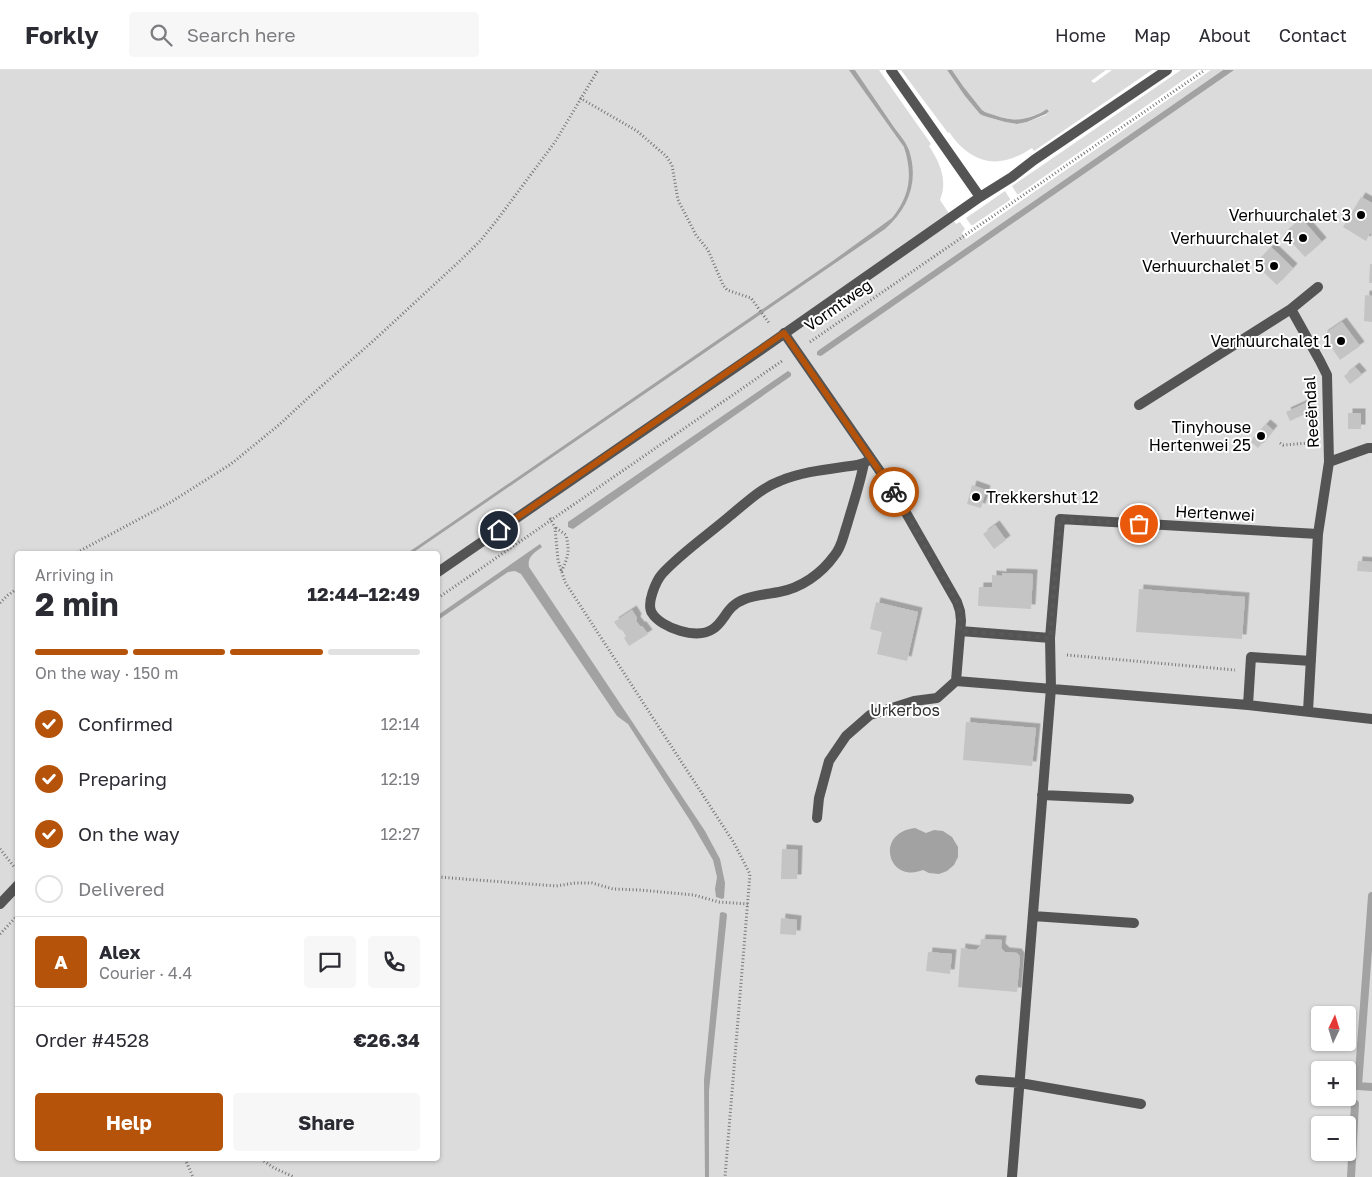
<!DOCTYPE html>
<meta charset="utf-8">
<style>
body{margin:0;font-family:"Golos Text",sans-serif;background:#f7f7f7;color:#2b2b33;height:100vh;display:flex;flex-direction:column;font-size:19px;white-space:nowrap}
*{box-sizing:border-box;margin:0}
p{font-size:16px;color:#7c7c81}
.icon{flex:none;width:28px;height:28px;fill:none;stroke:currentColor;stroke-width:2;stroke-linecap:round;stroke-linejoin:round}
.map{position:relative;flex:1;overflow:hidden}
.sheet{position:absolute;left:15px;top:481px;width:425px;height:610px;display:flex;flex-direction:column;background:#fff;border-radius:5px;box-shadow:0 1px 4px #0004}
.sheet>*{flex:none}
.needle{width:32px;rotate:4deg}
.fabs{position:absolute;left:1311px;top:936px;display:grid;gap:10px}
.fabs a{display:grid;place-items:center;width:45px;height:45px;border-radius:5px;background:#fff;box-shadow:0 1px 4px #0004;font-size:25px}
.pin{position:absolute;display:grid;place-items:center;width:42px;height:42px;color:#fff;margin:-21px;border:2px solid #fff;border-radius:50%;box-shadow:0 1px 5px #0007}
.courier{position:absolute;display:grid;place-items:center;width:50px;height:50px;margin:-25px;border:4px solid #b45309;border-radius:50%;background:#fff;color:#222;box-shadow:0 1px 6px #0007}
.summary em{font-style:normal;font-weight:700}
.summary div{display:flex;flex-direction:column-reverse}
.summary{display:flex;align-items:center;justify-content:space-between;height:85px;padding:0 20px}
h1{font-size:32px;font-weight:700;line-height:38px}
.bar{display:grid;grid-template-columns:repeat(4,1fr);gap:8px 5px;align-content:center;height:60px;padding:0 20px}
.bar i{height:6px;border-radius:4px;background:#e1e1e2}
.bar .on{background:#b45309}
.bar p{grid-column:span 4}
.line{display:flex;align-items:center;gap:12px;padding:0 20px;border-top:1px solid #e1e1e2}
.line div{flex:1}
.round{display:grid;place-items:center;flex:none;width:52px;height:52px;border-radius:5px;background:#f7f7f7}
ol{padding:0 20px;list-style:none}
li{display:flex;align-items:center;gap:15px;height:55px}
li p{margin-inline-start:auto}
li .icon{padding:5px;border-radius:50%;background:#b45309;color:#fff;stroke-width:4}
li:last-child{color:#7c7c81}
li i{width:28px;height:28px;border:2px solid #e1e1e2;border-radius:50%}
.primary-button{display:flex;gap:10px;margin-top:auto;padding:10px 20px}
.primary-button a{flex:1;height:58px;border-radius:5px;background:#b45309;color:#fff;font-size:20px;font-weight:700;line-height:58px;text-align:center}
.primary-button a+a{background:#f7f7f7;color:#2b2b33}
header{display:flex;align-items:center;gap:30px;box-sizing:border-box;height:70px;padding:0 25px;background:#fff;border-bottom:1px solid #e1e1e2}
header strong{font-size:24px}
nav{display:flex;gap:28px;margin-inline-start:auto;font-size:18px}
.search{width:350px;height:45px;background:#f7f7f7;display:flex;align-items:center;gap:12px;box-sizing:border-box;padding:0 18px;border-radius:5px;color:#7c7c81;font-size:19px}
.map>svg:first-child{display:block}
</style>
<header>
<strong>Forkly</strong>
<div class="search"><svg class="icon" aria-label="search" viewBox="0 0 24 24"><circle cx="10" cy="10" r="6"/><path d="M15 15l6 6"/></svg>Search here</div>
<nav><a>Home</a><a>Map</a><a>About</a><a>Contact</a></nav>
</header>
<div class="map">
<svg width="1372" height="1107" viewBox="0 0 1372 1107">
<defs>
<filter id="shadow"><feDropShadow dx="4.5" dy="-4.5" stdDeviation="0" flood-color="#0004"/></filter>
</defs>
<rect width="100%" height="100%" fill="#fff"/>
<path fill="#dbdbdb" fill-rule="evenodd" d="M0,0h851l59,85 -2,-8 -53,-77h24l52,74 -2,2c11,17 19,34 11,54l16,24 4,-2 5,7 -3,4 4,6 245,-169h12l-252,175 256,-175h145v1107h-1372zM18,484h420v605h-420zM1320,945h28v27h-28zM1320,1000h28v28h-28zM1320,1055h28v27h-28z
M901,0h46l11,16 26,30 21,6 12,2 10,-2 19,-7 3,-5 -2,-1c-4,3 -9,5 -15,7 -18,7 -29,2 -47,-4l-3,-2 -19,-24 -11,-16h154l-15,11 3,2 18,-13h40l-118,81 -2,-3c-33,22 -60,17 -83,-16l-1,1z
M1181,0h17l-179,124h-2l-5,-8z
M1005,121l5,8v1l-37,25h-2l-5,-7z"/>
<path fill="#a2a2a2" d="M849,0h6c13,19 26,38 39,57 5,7 12,15 15,23 10,31 0,58 -24,79l-474,325h-5l428,-294 58,-42c18,-22 21,-43 12,-71z
M947,0h5l11,16 19,24 3,2c18,6 29,11 48,4 5,-2 10,-4 14,-7l2,2 -3,3 -19,8 -10,2 -12,-2 -21,-6 -4,-2 -15,-18z
M1223,0h11l-413,286 -4,-1v-3l2,-2z
M788,301l3,2v3l-218,153 -5,-2v-5z
M540,474l2,3c-8,6 -15,10 -13,20l176,264 15,28 5,24 -1,15 -2,1 -6,-2 -1,-8 2,-12 -4,-17 -22,-38 -63,-98 -11,-8 -96,-142 -6,-3 -7,1 -70,48v-5z
M915,758l11,5 8,-3 9,1 9,6 6,10v10l-4,8 -7,6 -8,3 -10,-1 -6,-3c-35,14 -49,-37 -8,-42z
M722,842l4,1 1,2 -18,176v86h-4l-1,-97 16,-167z"/>
<g fill="none" stroke-linecap="round" stroke-linejoin="round">
<path stroke="#a2a2a2" stroke-width="8" d="M1372,826l-14,190 14,1
M1351,1107l4,-73"/>
</g>
<path fill="#c4c4c4" filter="url(#shadow)" d="M1361,127l11,6v31l-2,-1 -4,8 -23,-14z
M1302,149l20,23 -17,15 -21,-23z
M1271,177l22,21 -16,17 -22,-21z
M1370,194h2v19h-3z
M1365,225l7,1v26l-8,-1z
M1342,252l18,24 -20,14 -17,-25z
M1355,297l7,8 -12,9 -6,-8z
M1308,332l4,9 -22,10 -4,-9z
M1348,343h13v16h-13z
M1266,354l7,6 -15,18 -8,-7z
M972,415l14,5 -5,18 -14,-4z
M995,455l11,15 -12,9 -11,-15z
M1358,491l14,1v10l-15,-1z
M1002,503l31,1 -2,35 -53,-3 1,-19h13v-12l10,1z
M1139,519l106,8 -3,42 -106,-7z
M876,532l42,10 -11,49 -30,-7 5,-22 -12,-3z
M632,540l5,8 -1,3 4,5h2l6,8 -19,12 -5,-8 2,-2 -4,-6 -3,-1 -5,-7z
M966,652l70,6 -4,38 -69,-6z
M782,779l16,1 -1,29h-16z
M781,848l16,2 -1,15 -16,-1z
M981,869l21,1 -1,8 4,4 12,1 3,4 -3,35 -59,-5 3,-39 15,2 4,-4z
M928,882l24,2 -2,20 -24,-3z"/>
<g fill="none" stroke-linecap="round" stroke-linejoin="round">
<path stroke="#767676" stroke-width="3" stroke-dasharray="1 2.5" stroke-linecap="butt" d="M580,28l57,33 29,25 6,9 6,35 18,35 12,15 15,35 4,5 24,8 18,25
M810,272l395,-272
M1280,373l3,2 26,-2 2,1
M550,448l5,10 3,32 7,22 169,261 16,31 -25,303
M556,458l10,7c4,16 2,23 -5,37
M74,484l97,-52 60,-38 49,-40 28,-26 64,-56 91,-84 18,-18 16,-20 58,-78 43,-72
M438,528l344,-237
M0,533l8,-8 10,-7
M1067,585l168,15
M0,779l15,19
M438,807l118,9 19,-3h17l21,6 27,1 54,5 25,7 29,2
M0,864l18,-19
M185,1089l8,18
M261,1089l13,9 20,9"/>
<path stroke="#545454" stroke-width="10" d="M1291,239l27,-22
M784,263l109,157 64,112 3,9 1,10 -5,60 292,24 124,14
M1139,335l152,-96 29,52 7,14 2,87
M864,393c-4,21 -11,41 -17,62 -4,11 -5,22 -13,31 -13,18 -33,32 -55,36 -11,2 -23,3 -34,7 -19,7 -19,21 -32,30 -16,11 -52,-1 -61,-16 -6,-9 4,-32 10,-39 19,-21 47,-40 69,-59 15,-12 30,-27 49,-34 24,-10 51,-12 77,-16l7,-2 7,-4
M960,561l90,7 10,-119 258,15
M1248,635l3,-48 60,4
M1308,641l10,-177 11,-72 39,-14h4
M1042,725l87,4
M817,748l2,-20 10,-37 17,-25 24,-21 44,-14 23,-3 19,-17
M1033,846l101,7
M980,1010l40,3 121,21
M1012,1107l39,-489 -1,-50"/>
<path stroke="#545454" stroke-width="10" d="M891,0l89,127
M438,502l323,-222 219,-153 32,-20 22,-17 133,-90
M0,834l18,-19"/>
</g>
<g fill="none" stroke-linecap="round" stroke-linejoin="round">
<path stroke="#595959" stroke-width="5" stroke-dasharray="0 9" d="M894,422l63,110 3,10v19l90,7 10,-119 79,5"/>
<path stroke="#b45309" stroke-width="6" d="M499,460l285,-197 110,159"/>
</g>
<g fill="#000" stroke="#fff" stroke-width="2">
<circle cx="1361" cy="145" r="5"/>
<circle cx="1303" cy="168" r="5"/>
<circle cx="1274" cy="196" r="5"/>
<circle cx="1341" cy="271" r="5"/>
<circle cx="1261" cy="366" r="5"/>
<circle cx="976" cy="427" r="5"/>
</g>
<g text-anchor="middle" dominant-baseline="central" stroke-width="4" stroke-linejoin="round" paint-order="stroke">
<g font-size="16" fill="#000" stroke="#fff" text-anchor="end">
<text x="1351" y="145">Verhuurchalet 3</text>
<text x="1293" y="168">Verhuurchalet 4</text>
<text x="1264" y="196">Verhuurchalet 5</text>
<text x="1331" y="271">Verhuurchalet 1</text>
<text x="1251" y="357">Tinyhouse<tspan x="1251" dy="18">Hertenwei 25</tspan></text>
<text x="986" y="427" text-anchor="start">Trekkershut 12</text>
</g>
<g font-size="16" fill="#000" stroke="#fff">
<text transform="translate(838 235) rotate(-35)">Vormtweg</text>
<text transform="translate(1311 342) rotate(-93)">Reeëndal</text>
<text transform="translate(1215 443) rotate(3)">Hertenwei</text>
</g>
<g font-size="16" fill="#323232" stroke="#fff">
<text x="905" y="640">Urkerbos</text>
</g>
</g>
</svg>
<div class="fabs">
<a><svg class="needle" viewBox="-14 -14 28 28"><path d="M0-13l5 13h-10z" fill="#e53935"/><path d="M0 13l5-13h-10z" fill="#7c7c81"/></svg></a>
<a>+</a>
<a>−</a>
</div>
<div class="pin" style="left:1139px;top:454px;background:#ea580c"><svg class="icon" aria-label="bag" viewBox="0 0 24 24"><path d="M5 8h14l-1 12H6zM9 8a3 3 0 0 1 6 0"/></svg></div>
<div class="pin" style="left:499px;top:460px;background:#1f2937"><svg class="icon" aria-label="home" viewBox="0 0 24 24"><path d="M3 11l9-7 9 7M6 9v11h12V9"/></svg></div>
<div class="courier" style="left:894px;top:422px"><svg class="icon" aria-label="bike" viewBox="0 0 24 24"><circle cx="6" cy="16" r="4"/><circle cx="18" cy="16" r="4"/><path d="M6 16l4-8h5l3 8M10 8l3 8H6M13 5h3"/></svg></div>
<section class="sheet">
<div class="summary"><div><h1>2 min</h1><p>Arriving in</p></div><em>12:44–12:49</em></div>
<div class="bar"><i class="on"></i><i class="on"></i><i class="on"></i><i></i><p>On the way · 150 m</p></div>
<ol>
<li><svg class="icon" aria-label="check" viewBox="0 0 24 24"><path d="M5 12l5 5 9-10"/></svg>Confirmed<p>12:14</p></li>
<li><svg class="icon" aria-label="check" viewBox="0 0 24 24"><path d="M5 12l5 5 9-10"/></svg>Preparing<p>12:19</p></li>
<li><svg class="icon" aria-label="check" viewBox="0 0 24 24"><path d="M5 12l5 5 9-10"/></svg>On the way<p>12:27</p></li>
<li><i></i>Delivered</li>
</ol>
<div class="line" style="height:90px"><b class="round" style="background:#b45309;color:#fff">A</b><div><b>Alex</b><p>Courier · 4.4</p></div><a class="round"><svg class="icon" aria-label="chat" viewBox="0 0 24 24"><path d="M4 5h16v11H9l-5 4z"/></svg></a><a class="round"><svg class="icon" aria-label="phone" viewBox="0 0 24 24"><path d="M5 4h4l2 5-3 2q2 4 5 5l2-3 5 2v4C11 20 4 13 5 4z"/></svg></a></div>
<div class="line" style="height:65px"><div>Order #4528</div><b>€26.34</b></div>
<div class="primary-button"><a>Help</a><a>Share</a></div>
</section>
</div>
